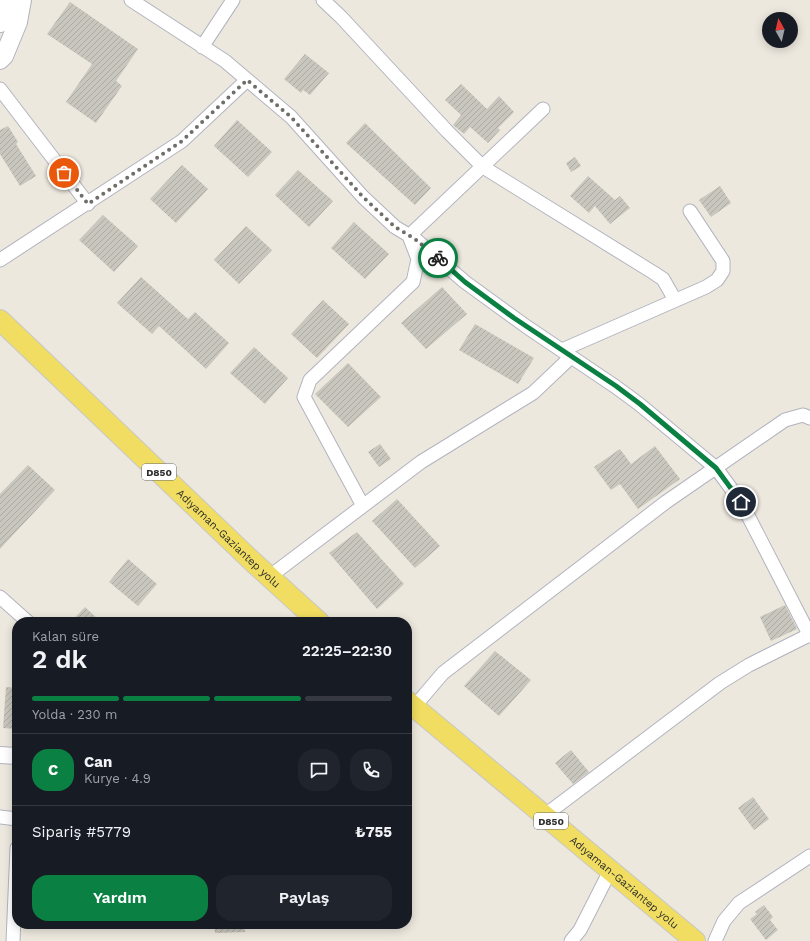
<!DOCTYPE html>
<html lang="tr">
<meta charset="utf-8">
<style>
body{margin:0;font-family:"Work Sans",sans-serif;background:#20242c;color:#f1f3f6;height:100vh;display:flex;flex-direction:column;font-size:15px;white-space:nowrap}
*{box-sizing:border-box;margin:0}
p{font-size:13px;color:#9ea1a6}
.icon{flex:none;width:22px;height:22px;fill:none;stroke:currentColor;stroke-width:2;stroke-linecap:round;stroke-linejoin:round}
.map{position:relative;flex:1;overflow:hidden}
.sheet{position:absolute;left:12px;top:617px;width:400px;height:312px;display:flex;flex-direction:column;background:#171b24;border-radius:16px;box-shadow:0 2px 10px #0003}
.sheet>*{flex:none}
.needle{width:26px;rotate:352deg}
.tools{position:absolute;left:762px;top:12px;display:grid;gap:8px}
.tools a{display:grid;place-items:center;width:36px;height:36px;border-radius:50%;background:#171b24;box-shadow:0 2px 10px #0003;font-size:20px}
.pin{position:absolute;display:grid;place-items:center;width:34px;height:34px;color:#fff;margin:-17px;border:2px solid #fff;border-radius:50%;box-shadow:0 1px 4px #0007}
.courier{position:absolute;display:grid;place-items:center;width:40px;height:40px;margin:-20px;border:3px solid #0b8043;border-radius:50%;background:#fff;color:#222;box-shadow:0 1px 5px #0007}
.headline em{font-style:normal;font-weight:600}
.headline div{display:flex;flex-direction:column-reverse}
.headline{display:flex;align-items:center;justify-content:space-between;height:68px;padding:0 20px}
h1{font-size:26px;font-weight:600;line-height:30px}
.bar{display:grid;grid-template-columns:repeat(4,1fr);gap:6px 4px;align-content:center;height:48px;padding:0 20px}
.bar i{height:5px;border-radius:3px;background:#363941}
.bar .on{background:#0b8043}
.bar p{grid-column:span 4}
.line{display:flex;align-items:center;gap:10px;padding:0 20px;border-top:1px solid #363941}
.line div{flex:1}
.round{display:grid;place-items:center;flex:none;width:42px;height:42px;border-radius:16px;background:#20242c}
.cta{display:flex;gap:8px;margin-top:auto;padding:8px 20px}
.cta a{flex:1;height:46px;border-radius:16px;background:#0b8043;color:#fff;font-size:16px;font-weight:600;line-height:46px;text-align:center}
.cta a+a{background:#20242c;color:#f1f3f6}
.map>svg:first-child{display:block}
</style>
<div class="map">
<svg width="810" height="941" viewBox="0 0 810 941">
<defs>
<pattern id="building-hatch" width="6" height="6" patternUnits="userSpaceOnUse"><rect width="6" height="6" fill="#c9c6bd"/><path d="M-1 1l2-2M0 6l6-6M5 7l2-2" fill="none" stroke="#adaaa3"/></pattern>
</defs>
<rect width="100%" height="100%" fill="#ede8de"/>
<path fill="url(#building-hatch)" d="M70,2l68,47 -22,32 6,5 -26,37 -30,-21 26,-38 -45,-30z
M305,54l24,19 -19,22 -7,-5 -2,3 -17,-14z
M461,84l26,25 12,-13 15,16 -16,16 2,2 -12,13 -18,-16 -6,7 -11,-9 8,-10 -16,-15z
M237,120l35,32 -24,25 -34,-31z
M365,123l66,65 -16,17 -69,-62z
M8,126l10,16 -2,2 20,32 -16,10 -20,-32v-24z
M575,157l6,9 -10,6 -5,-9z
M182,165l26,24 -32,34 -26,-24z
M298,170l35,31 -24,26 -34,-32z
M588,176l27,24 5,-4 10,12 -20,16 -15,-18 -6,7 -19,-17z
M720,186l11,17 -20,14 -12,-17z
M103,215l35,31 -24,26 -35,-32z
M354,222l35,32 -24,25 -34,-31z
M246,226l26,24 -33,34 -25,-24z
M141,277l47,42 7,-7 34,31 -23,26 -47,-43 -7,8 -35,-31z
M442,287l25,27 -41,35 -25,-26z
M323,300l26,24 -32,34 -26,-24z
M475,324l59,34 -16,26 -59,-34z
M254,347l34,31 -23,26 -35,-31z
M348,363l33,34 -33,30 -33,-33z
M380,444l11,15 -12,8 -11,-15z
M655,446l25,33 -42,30 -18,-25 -9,6 -17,-23 26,-18 11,15z
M28,465l27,25 -55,59v-55z
M397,499l43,47 -25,22 -43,-47z
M357,532l47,52 -27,25 -48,-56z
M128,559l29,25 -19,22 -29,-24z
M785,605l12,24 -26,12 -11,-24z
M85,607l16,15h-30z
M495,651l36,29 -32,36 -35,-30z
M6,687l11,1v41l-14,-1z
M571,750l18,22 -16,12 -18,-21z
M753,797l16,22 -15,11 -16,-22z
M764,905l9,12 -3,3 8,10 -12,10 -16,-21 7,-5 -2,-2z
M214,924h30l1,8 -30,1z"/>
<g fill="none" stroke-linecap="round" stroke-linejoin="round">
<defs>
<path id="minor" d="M131,0l94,61 66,56 72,80 32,30 20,12 50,43 62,45 89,60 23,17 77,64 25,34 69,134
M323,0l18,17 106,114 36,36 171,106 9,6 12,21
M202,47l31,-47
M0,89l88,115
M0,260l182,-119 65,-61
M562,350l144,-63 11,-7 6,-9v-10l-33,-50
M363,506l-59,-109 6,-17 103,-98 5,-23 -9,-23 134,-127
M269,577l152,-115 112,-69 38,-36
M0,597l28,25
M414,707l29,-34 223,-171 119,-82 18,-5 7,3
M544,816l176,-133 29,-18 60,-30
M0,817l17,2
M13,941l4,-93
M571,941l9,-11 30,-59
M715,941l9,-20 15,-18 71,-47"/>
<path id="tertiary" d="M0,755l17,1"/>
<path id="secondary" d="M0,23l3,-8 1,-15
M0,60l4,-4 14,-34 4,-22"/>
<g id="primary">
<path id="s1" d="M0,320l253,242 66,60"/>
<path id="s2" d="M407,701l288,240"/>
</g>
</defs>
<use href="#minor" stroke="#b2b3bf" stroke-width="15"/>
<use href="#tertiary" stroke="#b2b3bf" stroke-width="18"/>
<use href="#secondary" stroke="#b2b3bf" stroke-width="20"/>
<use href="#primary" stroke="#c8c8c8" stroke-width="22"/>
<use href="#minor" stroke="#fff" stroke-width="13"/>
<use href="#tertiary" stroke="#fff" stroke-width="16"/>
<use href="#secondary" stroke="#fff" stroke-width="18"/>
<use href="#primary" stroke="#f0dd61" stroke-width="20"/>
</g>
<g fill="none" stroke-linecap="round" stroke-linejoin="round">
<path stroke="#706e6a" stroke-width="4" stroke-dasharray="0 7.2" d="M64,173l24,31 94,-63 65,-61 44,37 72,80 32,30 20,12 23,19"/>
<path stroke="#0b8043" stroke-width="5" d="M438,258l27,24 49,36 102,68 24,18 76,64 25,34"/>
</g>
<g text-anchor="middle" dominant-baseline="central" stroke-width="3" stroke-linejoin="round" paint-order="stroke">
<g fill="#fff" stroke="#6b6b6b" stroke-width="1">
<rect x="142" y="464" width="34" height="16" rx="3"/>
<rect x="534" y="813" width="34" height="16" rx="3"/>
</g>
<g font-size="10" font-weight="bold" fill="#2c2c2c">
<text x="159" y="472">D850</text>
<text x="551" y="821">D850</text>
</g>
<g font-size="11" fill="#2c2c2c" stroke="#fff">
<text stroke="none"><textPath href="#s1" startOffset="316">Adıyaman-Gaziantep yolu</textPath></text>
<text stroke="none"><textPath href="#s2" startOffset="283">Adıyaman-Gaziantep yolu</textPath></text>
</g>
</g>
</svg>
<div class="tools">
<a><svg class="needle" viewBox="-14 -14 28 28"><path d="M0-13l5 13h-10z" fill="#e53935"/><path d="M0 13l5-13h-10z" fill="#9ea1a6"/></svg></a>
</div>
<div class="pin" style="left:64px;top:173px;background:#ea580c"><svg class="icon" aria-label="bag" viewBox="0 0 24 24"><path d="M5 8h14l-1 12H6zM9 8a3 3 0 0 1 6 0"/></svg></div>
<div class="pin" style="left:741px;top:502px;background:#1f2937"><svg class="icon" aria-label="home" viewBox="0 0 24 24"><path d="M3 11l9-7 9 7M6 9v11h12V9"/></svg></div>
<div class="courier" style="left:438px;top:258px"><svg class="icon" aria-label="bike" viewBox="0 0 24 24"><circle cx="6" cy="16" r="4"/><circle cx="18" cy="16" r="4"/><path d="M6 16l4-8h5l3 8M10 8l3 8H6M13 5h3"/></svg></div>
<section class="sheet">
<div class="headline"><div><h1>2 dk</h1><p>Kalan süre</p></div><em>22:25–22:30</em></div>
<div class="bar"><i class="on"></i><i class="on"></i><i class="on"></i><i></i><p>Yolda · 230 m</p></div>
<div class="line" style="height:72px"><b class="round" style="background:#0b8043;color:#fff">C</b><div><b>Can</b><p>Kurye · 4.9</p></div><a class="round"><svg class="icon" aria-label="chat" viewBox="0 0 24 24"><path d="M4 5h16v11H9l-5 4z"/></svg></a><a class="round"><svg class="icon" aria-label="phone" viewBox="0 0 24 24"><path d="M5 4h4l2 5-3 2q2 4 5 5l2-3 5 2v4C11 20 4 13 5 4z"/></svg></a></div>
<div class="line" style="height:52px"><div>Sipariş #5779</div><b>₺755</b></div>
<div class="cta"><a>Yardım</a><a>Paylaş</a></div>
</section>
</div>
